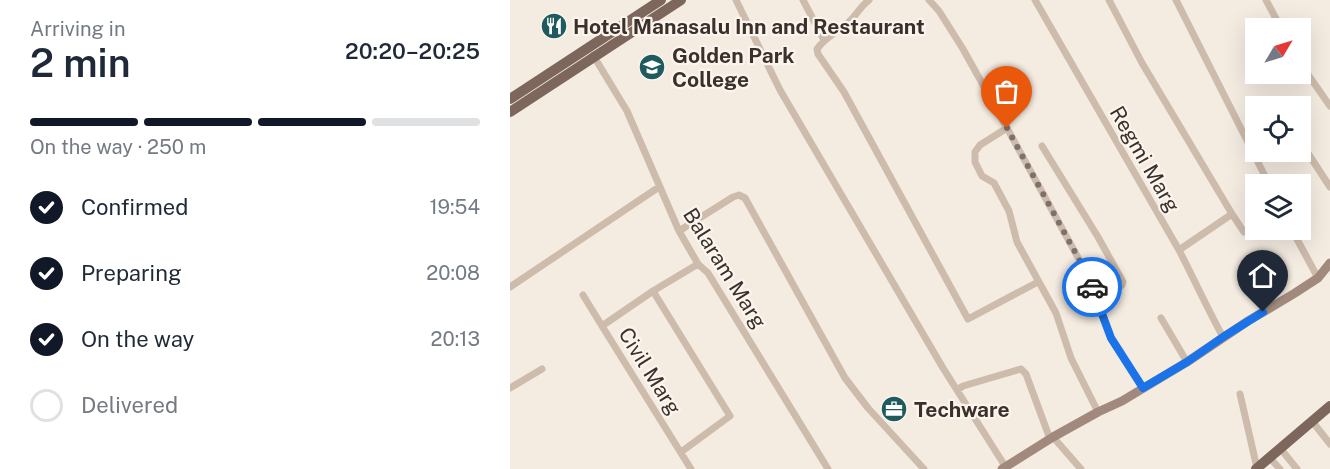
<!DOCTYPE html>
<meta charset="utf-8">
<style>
body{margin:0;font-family:"Public Sans",sans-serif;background:#f6f6f7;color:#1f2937;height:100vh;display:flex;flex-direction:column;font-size:22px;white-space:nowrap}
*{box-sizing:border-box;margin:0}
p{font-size:20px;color:#747a83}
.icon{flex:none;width:33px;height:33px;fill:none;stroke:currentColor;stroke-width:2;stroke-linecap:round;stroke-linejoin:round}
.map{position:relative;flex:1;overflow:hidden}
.side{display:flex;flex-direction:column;background:#fff;width:510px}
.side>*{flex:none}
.needle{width:39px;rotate:52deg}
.controls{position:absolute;left:735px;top:18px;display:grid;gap:12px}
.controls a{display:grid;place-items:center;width:66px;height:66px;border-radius:0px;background:#fff;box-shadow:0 6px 24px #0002;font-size:30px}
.pin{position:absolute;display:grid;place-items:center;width:51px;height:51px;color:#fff;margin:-62px -26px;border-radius:50% 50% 50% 0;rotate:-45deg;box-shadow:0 0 6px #0007}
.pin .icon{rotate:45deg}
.courier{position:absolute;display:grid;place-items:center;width:60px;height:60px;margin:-30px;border:4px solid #1a73e8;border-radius:50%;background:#fff;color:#222;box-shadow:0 2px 8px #0007}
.overview em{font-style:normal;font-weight:600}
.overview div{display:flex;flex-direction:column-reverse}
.overview{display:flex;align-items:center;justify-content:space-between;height:102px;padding:0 30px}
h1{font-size:39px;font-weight:600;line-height:45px}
.bar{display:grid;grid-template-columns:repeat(4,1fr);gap:9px 6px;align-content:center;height:72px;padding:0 30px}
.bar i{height:8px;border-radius:4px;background:#e0e1e3}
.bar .current{background:#111827}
.bar p{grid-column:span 4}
ol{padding:0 30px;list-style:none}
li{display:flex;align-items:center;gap:18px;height:66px}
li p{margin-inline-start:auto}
li .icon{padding:6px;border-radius:50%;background:#111827;color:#fff;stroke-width:4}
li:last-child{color:#747a83}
li i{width:33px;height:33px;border:3px solid #e0e1e3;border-radius:50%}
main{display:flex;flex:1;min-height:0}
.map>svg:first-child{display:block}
</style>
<main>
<section class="side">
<div class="overview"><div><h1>2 min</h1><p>Arriving in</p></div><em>20:20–20:25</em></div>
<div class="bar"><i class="current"></i><i class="current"></i><i class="current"></i><i></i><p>On the way · 250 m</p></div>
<ol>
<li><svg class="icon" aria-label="check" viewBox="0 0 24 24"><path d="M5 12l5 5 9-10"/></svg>Confirmed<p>19:54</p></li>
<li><svg class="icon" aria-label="check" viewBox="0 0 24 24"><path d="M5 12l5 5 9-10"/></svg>Preparing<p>20:08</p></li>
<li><svg class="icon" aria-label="check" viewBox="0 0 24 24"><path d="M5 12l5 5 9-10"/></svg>On the way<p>20:13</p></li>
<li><i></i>Delivered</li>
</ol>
</section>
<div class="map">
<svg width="820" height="469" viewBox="0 0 820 469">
<rect width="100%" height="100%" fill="#f4ebe1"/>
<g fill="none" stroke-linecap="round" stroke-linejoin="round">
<path stroke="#cdbbac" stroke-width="7" d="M226,0l44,90 163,278 62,98
M293,0l21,40
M359,0c-9,7 -12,14 -19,21 -11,11 -23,14 -33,28l1,5 26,38 124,227 70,-37
M419,0l10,11 24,38 44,79 74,135 18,41 12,34 32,50
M525,0l144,250c15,29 28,58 44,87
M599,0l33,63 90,151 -53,36
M666,0l93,184
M756,0l15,28
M83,55l34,56 52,120 19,33 10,9 120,196
M790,63l30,43
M497,128l-27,17 -5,7v10l7,14 12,7 15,28 8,31 39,71 15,45 27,54
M790,141l30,46
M532,146l56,91 25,45 -1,3 -23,19
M722,214l12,18
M782,230l26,48
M169,231l54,-34 6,-2 6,3 100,180 23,30 56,61
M0,287l149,-100
M143,291l77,125 -49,36
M73,295l19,31
M651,318l26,44
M0,388l32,-19
M447,390l6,-4 58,-17 5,5 24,65
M730,394l17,74
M802,421l18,23
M543,437l28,32
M770,448l17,21
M759,457l11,12
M181,469l-89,-143 51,-35 45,-27"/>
<path stroke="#a18a7d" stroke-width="9" d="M492,469l51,-32 45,-25 24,-11 65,-39 61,-41 47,-28 23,-15 12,-15"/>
<path stroke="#7d675c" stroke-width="10" d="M0,99l151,-99
M0,112l171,-112
M746,469l74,-63"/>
</g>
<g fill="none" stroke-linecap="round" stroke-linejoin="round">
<path stroke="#7c716b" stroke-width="6" stroke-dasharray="0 10.8" d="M497,128l74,135 11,24"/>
<path stroke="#1a73e8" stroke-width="8" d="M582,287l19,51 32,50 44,-26 36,-25 40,-25"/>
</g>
<defs>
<symbol id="restaurant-disc" viewBox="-11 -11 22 22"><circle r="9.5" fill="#1f5a5e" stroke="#fbf5ee"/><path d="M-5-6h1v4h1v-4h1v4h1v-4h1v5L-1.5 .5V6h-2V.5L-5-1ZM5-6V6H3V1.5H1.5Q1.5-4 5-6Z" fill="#fff"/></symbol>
<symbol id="school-disc" viewBox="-11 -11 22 22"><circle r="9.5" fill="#1f5a5e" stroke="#fbf5ee"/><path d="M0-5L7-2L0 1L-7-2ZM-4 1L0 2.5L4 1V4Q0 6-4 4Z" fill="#fff"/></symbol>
<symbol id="office-disc" viewBox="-11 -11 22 22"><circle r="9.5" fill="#1f5a5e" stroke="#fbf5ee"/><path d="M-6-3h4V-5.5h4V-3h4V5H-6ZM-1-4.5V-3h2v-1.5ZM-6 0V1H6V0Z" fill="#fff"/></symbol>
</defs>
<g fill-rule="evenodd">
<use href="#restaurant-disc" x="29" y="11" width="30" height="30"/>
<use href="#school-disc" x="127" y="52" width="30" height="30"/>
<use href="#office-disc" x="369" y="394" width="30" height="30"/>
</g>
<g text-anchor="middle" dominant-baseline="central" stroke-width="4.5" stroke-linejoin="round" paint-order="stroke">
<g font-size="21" font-weight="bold" fill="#3b302b" stroke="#fbf5ee" text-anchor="start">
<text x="63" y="26">Hotel Manasalu Inn and Restaurant</text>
<text x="162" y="55">Golden Park<tspan x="162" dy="24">College</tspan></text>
<text x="404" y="409">Techware</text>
</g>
<g font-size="21" fill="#3b302b" stroke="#fbf5ee">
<text transform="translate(635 159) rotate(60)">Regmi Marg</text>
<text transform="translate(215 268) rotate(58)">Balaram Marg</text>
<text transform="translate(140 371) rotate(58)">Civil Marg</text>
</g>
</g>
</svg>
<div class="controls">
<a><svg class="needle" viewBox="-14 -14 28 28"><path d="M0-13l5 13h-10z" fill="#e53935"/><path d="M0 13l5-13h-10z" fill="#747a83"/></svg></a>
<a><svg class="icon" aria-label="locate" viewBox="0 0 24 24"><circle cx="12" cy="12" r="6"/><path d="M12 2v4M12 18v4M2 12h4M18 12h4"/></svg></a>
<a><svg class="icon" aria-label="layers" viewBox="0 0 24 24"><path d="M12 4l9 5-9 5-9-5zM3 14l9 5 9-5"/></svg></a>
</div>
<div class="pin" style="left:497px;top:128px;background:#ea580c"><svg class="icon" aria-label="bag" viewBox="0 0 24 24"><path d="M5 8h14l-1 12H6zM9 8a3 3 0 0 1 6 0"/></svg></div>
<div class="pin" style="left:753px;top:312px;background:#1f2937"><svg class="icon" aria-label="home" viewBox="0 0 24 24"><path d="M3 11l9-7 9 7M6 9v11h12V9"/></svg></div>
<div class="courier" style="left:582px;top:287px"><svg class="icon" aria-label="car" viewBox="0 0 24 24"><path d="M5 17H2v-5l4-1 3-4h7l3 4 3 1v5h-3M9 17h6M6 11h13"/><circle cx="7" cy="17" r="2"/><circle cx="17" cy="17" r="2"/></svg></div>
</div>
</main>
